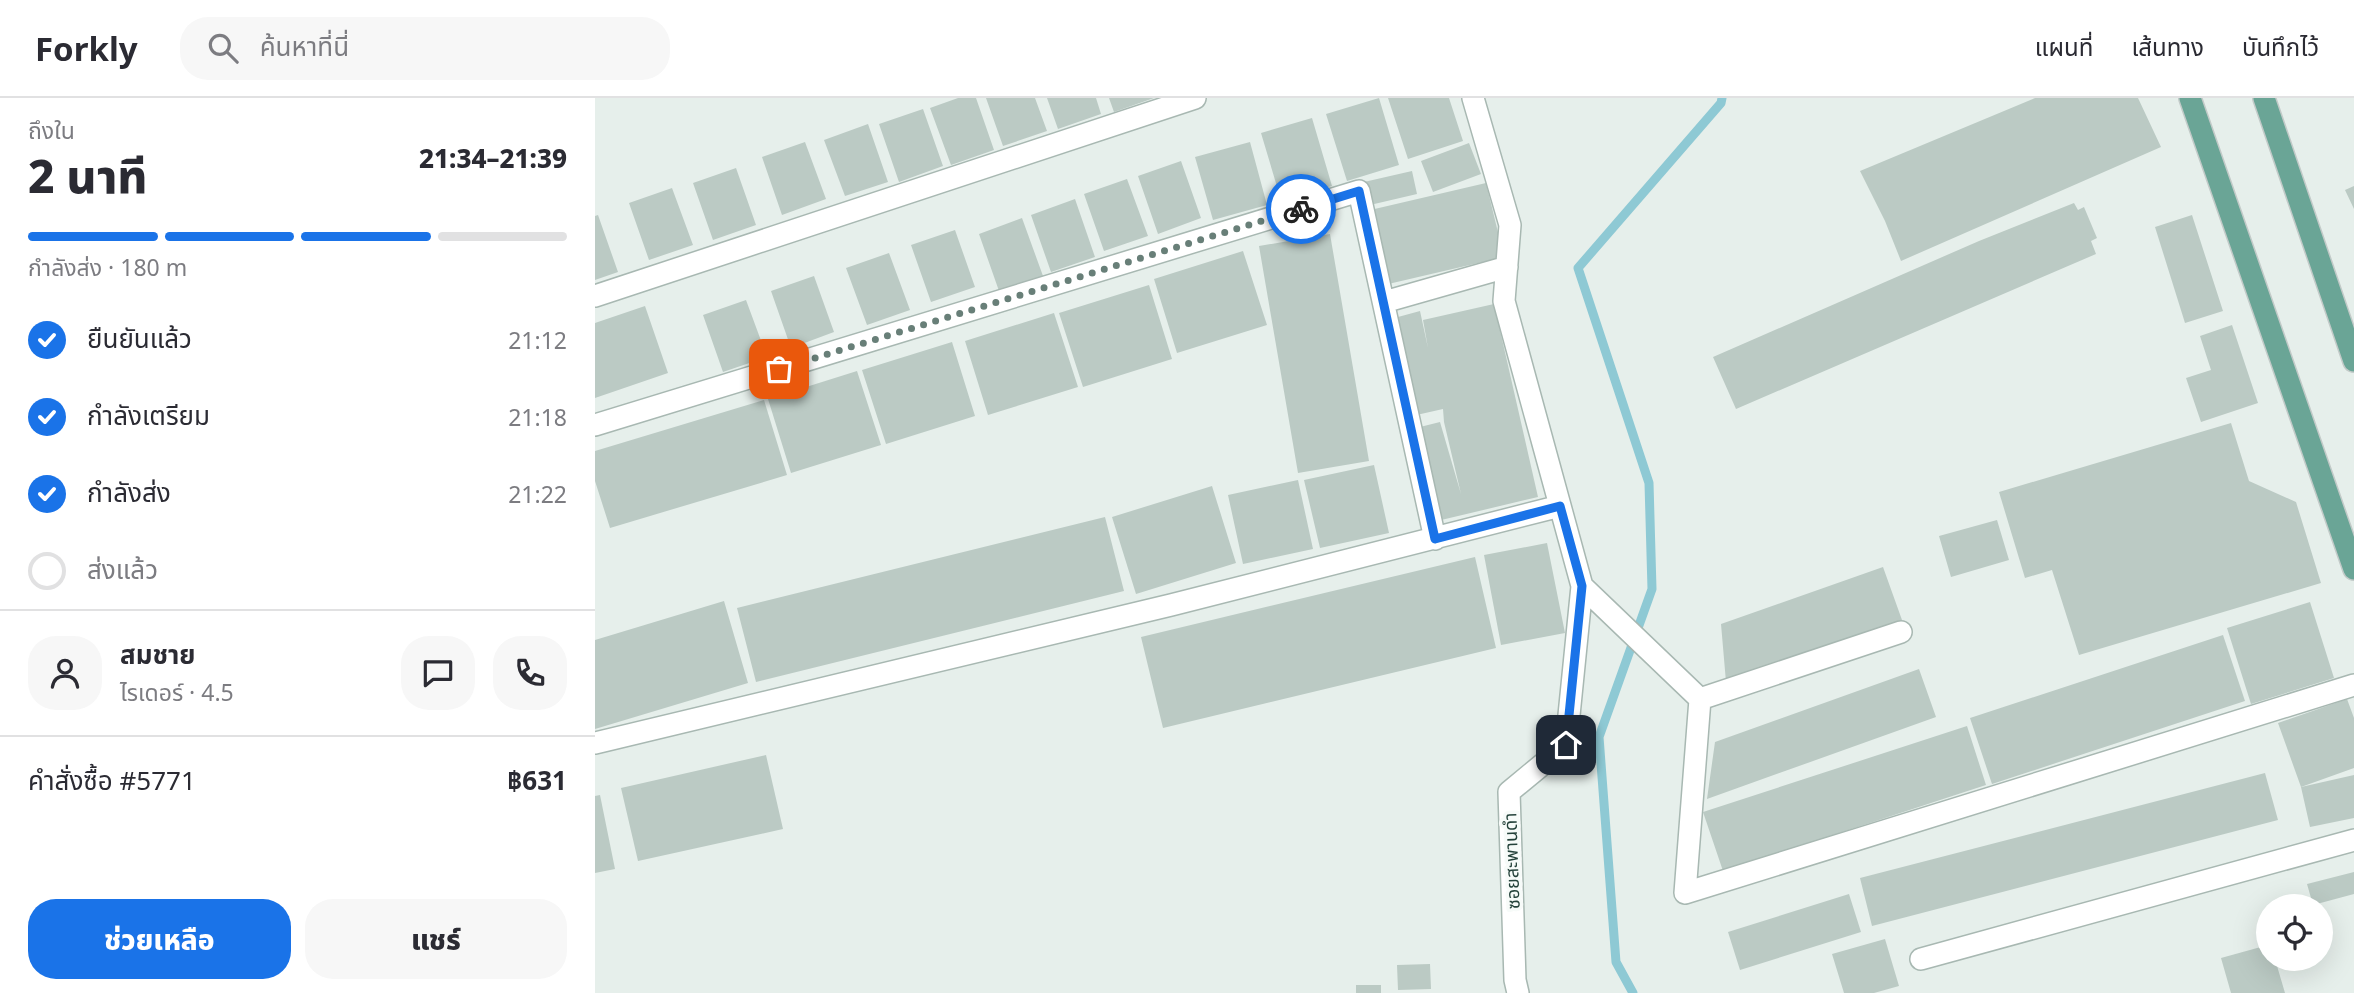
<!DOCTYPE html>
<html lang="th">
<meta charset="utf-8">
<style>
body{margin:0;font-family:"Noto Sans","Noto Sans Thai",sans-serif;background:#f7f7f7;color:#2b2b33;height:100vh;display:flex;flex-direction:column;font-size:26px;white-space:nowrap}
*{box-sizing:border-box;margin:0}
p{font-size:23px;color:#7c7c81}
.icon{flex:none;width:38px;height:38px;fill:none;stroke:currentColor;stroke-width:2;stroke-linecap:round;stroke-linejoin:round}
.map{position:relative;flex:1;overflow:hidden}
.drawer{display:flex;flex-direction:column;background:#fff;width:595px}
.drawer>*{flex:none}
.buttons{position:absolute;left:1661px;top:796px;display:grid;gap:14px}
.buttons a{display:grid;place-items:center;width:77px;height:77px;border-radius:50%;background:#fff;box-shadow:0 7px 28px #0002;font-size:35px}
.pin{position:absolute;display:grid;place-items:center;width:60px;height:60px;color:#fff;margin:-30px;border-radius:14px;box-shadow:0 4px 10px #0006}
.courier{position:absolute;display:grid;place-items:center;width:70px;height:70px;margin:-35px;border:5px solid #1a73e8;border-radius:50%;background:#fff;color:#222;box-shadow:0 2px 9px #0007}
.summary em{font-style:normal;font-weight:800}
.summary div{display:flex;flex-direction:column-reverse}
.summary{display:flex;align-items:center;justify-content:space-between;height:119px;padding:0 28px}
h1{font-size:46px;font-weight:800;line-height:52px}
.bar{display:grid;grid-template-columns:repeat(4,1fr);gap:10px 7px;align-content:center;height:84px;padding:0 28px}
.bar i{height:9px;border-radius:5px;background:#e1e1e2}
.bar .current{background:#1a73e8}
.bar p{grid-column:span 4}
.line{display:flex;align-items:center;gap:18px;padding:0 28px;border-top:2px solid #e1e1e2}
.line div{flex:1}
.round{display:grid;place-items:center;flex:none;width:74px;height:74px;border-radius:28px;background:#f7f7f7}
ol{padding:0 28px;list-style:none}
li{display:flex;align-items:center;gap:21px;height:77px}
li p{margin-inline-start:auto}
li .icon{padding:7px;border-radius:50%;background:#1a73e8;color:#fff;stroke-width:4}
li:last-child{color:#7c7c81}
li i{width:38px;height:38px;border:4px solid #e1e1e2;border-radius:50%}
.cta{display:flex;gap:14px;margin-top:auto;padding:14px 28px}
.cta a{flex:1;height:80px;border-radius:28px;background:#1a73e8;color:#fff;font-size:28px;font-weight:800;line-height:80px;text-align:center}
.cta a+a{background:#f7f7f7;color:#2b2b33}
header{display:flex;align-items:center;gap:42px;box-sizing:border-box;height:98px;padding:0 35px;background:#fff;border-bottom:2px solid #e1e1e2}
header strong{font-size:33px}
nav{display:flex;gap:38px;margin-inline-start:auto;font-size:24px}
.search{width:490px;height:63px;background:#f7f7f7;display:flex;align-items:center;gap:18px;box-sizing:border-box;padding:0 24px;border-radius:28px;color:#7c7c81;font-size:26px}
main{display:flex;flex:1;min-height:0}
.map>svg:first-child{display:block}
</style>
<header>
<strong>Forkly</strong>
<div class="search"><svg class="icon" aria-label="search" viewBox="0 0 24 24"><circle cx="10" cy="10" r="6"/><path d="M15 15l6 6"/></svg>ค้นหาที่นี่</div>
<nav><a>แผนที่</a><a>เส้นทาง</a><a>บันทึกไว้</a></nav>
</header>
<main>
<section class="drawer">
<div class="summary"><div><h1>2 นาที</h1><p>ถึงใน</p></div><em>21:34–21:39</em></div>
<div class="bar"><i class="current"></i><i class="current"></i><i class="current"></i><i></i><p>กำลังส่ง · 180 m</p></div>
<ol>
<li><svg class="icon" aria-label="check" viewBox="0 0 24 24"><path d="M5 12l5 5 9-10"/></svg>ยืนยันแล้ว<p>21:12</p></li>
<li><svg class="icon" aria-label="check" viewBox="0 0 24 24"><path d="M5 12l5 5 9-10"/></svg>กำลังเตรียม<p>21:18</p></li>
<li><svg class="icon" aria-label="check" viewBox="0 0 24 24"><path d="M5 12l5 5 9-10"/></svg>กำลังส่ง<p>21:22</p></li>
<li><i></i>ส่งแล้ว</li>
</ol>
<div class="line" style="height:126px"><a class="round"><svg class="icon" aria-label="person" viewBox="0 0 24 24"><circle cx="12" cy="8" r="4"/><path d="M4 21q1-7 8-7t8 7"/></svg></a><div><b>สมชาย</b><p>ไรเดอร์ · 4.5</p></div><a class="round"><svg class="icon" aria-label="chat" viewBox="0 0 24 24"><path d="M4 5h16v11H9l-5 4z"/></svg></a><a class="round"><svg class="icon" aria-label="phone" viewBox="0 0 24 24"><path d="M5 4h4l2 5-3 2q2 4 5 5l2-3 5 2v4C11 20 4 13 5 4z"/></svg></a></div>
<div class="line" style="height:91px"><div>คำสั่งซื้อ #5771</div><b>฿631</b></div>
<div class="cta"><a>ช่วยเหลือ</a><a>แชร์</a></div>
</section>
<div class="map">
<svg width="1759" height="895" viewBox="0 0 1759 895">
<rect width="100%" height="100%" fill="#e6efeb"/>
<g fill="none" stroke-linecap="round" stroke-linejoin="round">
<path stroke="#8ec9d4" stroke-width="9" d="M1038,895l-17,-31 -17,-225 53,-148 -3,-106 -71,-215 143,-165 1,-5"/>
</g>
<path fill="#bbcac4" d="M363,0h18l18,52 -43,15 -21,-57z
M391,0h49l12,33 -44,15z
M452,0h49l5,16 -43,15z
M514,0h45l-40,14z
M784,0l20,67 -52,16 -21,-67z
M793,0h61l14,43 -55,18z
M1440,0h103l23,49 -260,114 -16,-40 -25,-50z
M328,11l20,57 -44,16 -20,-58z
M717,20l20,68 -51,14 -20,-67z
M273,26l20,58 -43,14 -21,-56z
M210,44l21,57 -44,16 -20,-58z
M655,44l17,63 -54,15 -18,-63z
M874,45l12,31 -48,18 -12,-31z
M586,63l20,57 -43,16 -20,-58z
M141,70l20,57 -43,15 -20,-57z
M817,73l5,23 -47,11 -6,-23z
M532,81l21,57 -44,15 -20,-57z
M891,85l18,74 -120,28 -18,-74z
M1759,88v23l-9,-19z
M77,90l21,57 -44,15 -20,-57z
M480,101l20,58 -44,15 -20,-57z
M1479,105l4,7 6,-3 13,31 -6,3 5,13 -360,155 -23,-52 266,-116z
M3,117l20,57 -23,8v-64z
M1597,117l31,96 -38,12 -30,-96z
M427,120l21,58 -44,15 -20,-57z
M360,132l20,57 -44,15 -20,-57z
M735,136l39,227 -71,12 -39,-227z
M648,153l24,74 -90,28 -23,-74z
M294,155l21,57 -43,15 -21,-57z
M219,178l20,56 -43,16 -20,-57z
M554,187l23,74 -89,28 -24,-74z
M151,202l21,57 -44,15 -20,-57z
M899,206l44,193 -101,24 -25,-92 28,-7 21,72 -17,-72 -1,-13 -31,7 -25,-96 33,-9 8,37 -5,-28z
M50,208l23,67 -73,25v-75z
M459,215l24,74 -90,28 -23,-74z
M1637,227l26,78 -57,19 -15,-44 25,-8 -11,-34z
M357,244l23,74 -89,28 -24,-74z
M262,273l24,74 -90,28 -23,-74z
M169,302l23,75 -177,53 -15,-47v-30z
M1636,325l18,58 47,21 25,81 -242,72 -27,-85 -27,8 -26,-86z
M779,367l15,68 -69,15 -16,-68z
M703,382l15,69 -70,15 -15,-69z
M617,388l24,77 -100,31 -24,-77z
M510,419l19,74 -368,91 -19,-74z
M1402,422l12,40 -58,17 -12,-41z
M952,445l18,90 -64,12 -17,-90z
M880,459l21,91 -333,80 -22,-91z
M1288,469l19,53 -176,62 -5,-58z
M129,503l24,82 -153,46v-89z
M1715,504l24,76 -83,26 -24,-76z
M1628,537l22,66 -253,83 -22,-66z
M1324,571l17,48 -229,82 8,-57z
M1752,601l7,19v50l-53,19 -23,-64z
M1372,628l19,59 -263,86 -20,-59z
M171,657l17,74 -145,32 -17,-73z
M1670,675l13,47 -406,106 -12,-48z
M1759,677v43l-44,9 -9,-40z
M5,697l15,74 -20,4v-77z
M1759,774v22l-41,11 -6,-21z
M1254,796l12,38 -121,38 -12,-38z
M1290,841l14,47 -25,7h-30l-12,-39z
M1673,847v14h7l10,34h-54l-10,-35z
M835,866l1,25 -33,1 -1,-25z
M761,887h25v8h-25z"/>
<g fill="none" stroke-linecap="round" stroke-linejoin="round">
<defs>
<path id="minor" d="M878,0l37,127 -6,76 78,285 -16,159 -57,47 6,188 3,13
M0,198l600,-198
M789,204l123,-35
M0,327l764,-234 76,348
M987,488l118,113
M1105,601l-15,194 669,-208
M1105,601l201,-67
M0,645l576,-138 389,-99
M1326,861l433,-119"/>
<path id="major" d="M1595,0l164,471
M1669,0l90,263"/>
</defs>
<use href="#minor" stroke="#a8b8b2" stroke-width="24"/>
<use href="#major" stroke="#c2cac8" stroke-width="24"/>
<use href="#minor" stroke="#fff" stroke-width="21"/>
<use href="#major" stroke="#6aa596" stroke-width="21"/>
</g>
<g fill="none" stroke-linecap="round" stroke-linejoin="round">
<path stroke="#687f78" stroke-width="7" stroke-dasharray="0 12.6" d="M184,271l522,-160"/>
<path stroke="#1a73e8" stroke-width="9" d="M706,111l58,-18 76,348 125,-33 22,80 -16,159"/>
</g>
<g text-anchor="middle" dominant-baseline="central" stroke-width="7" stroke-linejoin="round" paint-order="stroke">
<g font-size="18" fill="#24423a" stroke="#f7fbf9">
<text transform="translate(916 763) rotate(-92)">ซอยสะพานดำ</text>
</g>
</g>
</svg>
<div class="buttons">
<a><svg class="icon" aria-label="locate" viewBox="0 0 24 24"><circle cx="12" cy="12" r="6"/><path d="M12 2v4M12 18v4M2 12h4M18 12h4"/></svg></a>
</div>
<div class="pin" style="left:184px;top:271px;background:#ea580c"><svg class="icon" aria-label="bag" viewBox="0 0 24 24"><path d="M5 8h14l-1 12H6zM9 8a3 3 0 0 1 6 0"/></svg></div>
<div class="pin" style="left:971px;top:647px;background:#1f2937"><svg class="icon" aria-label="home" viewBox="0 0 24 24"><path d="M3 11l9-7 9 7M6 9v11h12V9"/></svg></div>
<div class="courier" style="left:706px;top:111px"><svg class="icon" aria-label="bike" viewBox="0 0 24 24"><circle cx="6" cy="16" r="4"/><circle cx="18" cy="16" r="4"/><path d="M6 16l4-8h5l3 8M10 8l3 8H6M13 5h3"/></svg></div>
</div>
</main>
